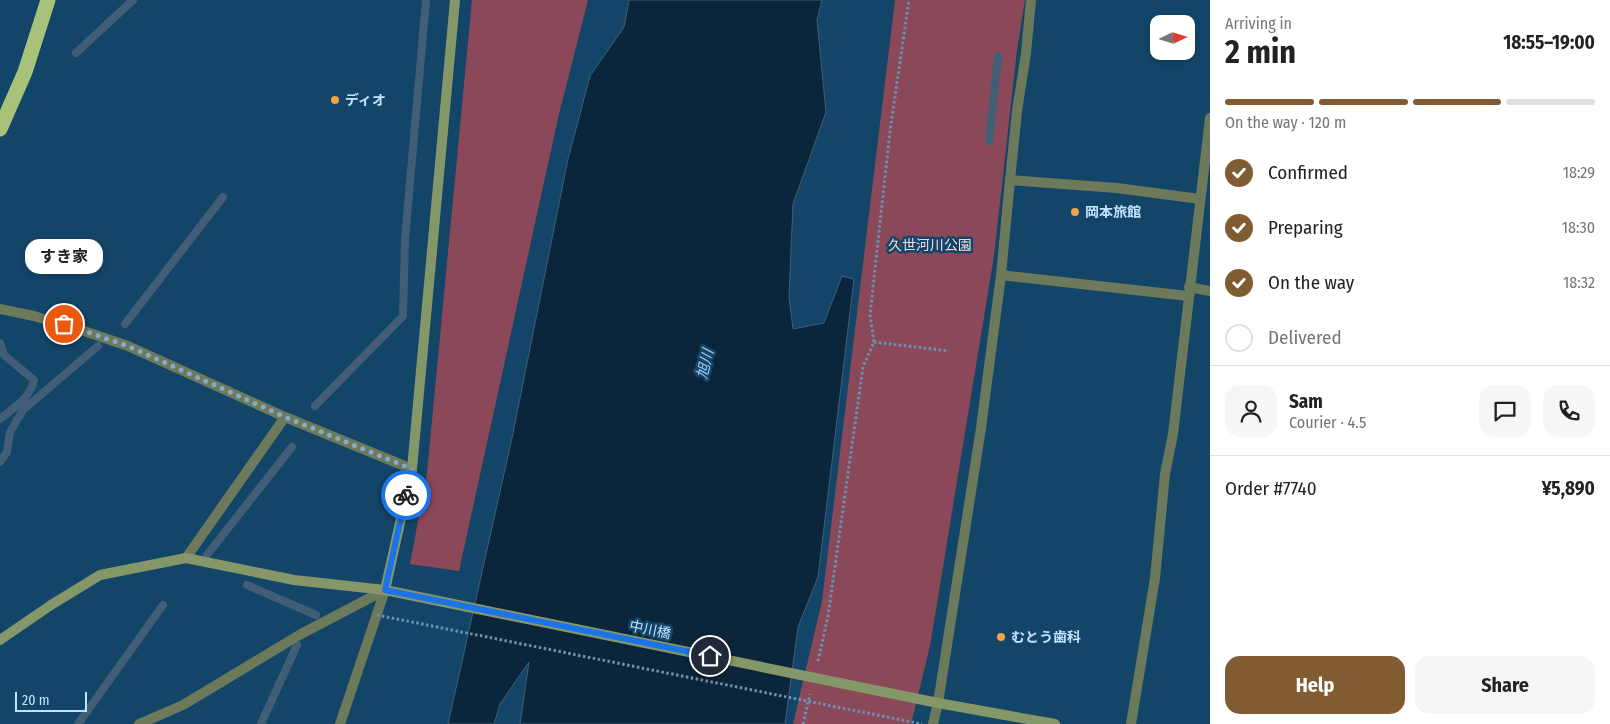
<!DOCTYPE html>
<meta charset="utf-8">
<style>
body{margin:0;font-family:"Fira Sans Condensed","Noto Sans JP",sans-serif;background:#f6f6f6;color:#222;height:100vh;display:flex;flex-direction:column;font-size:19px;white-space:nowrap}
*{box-sizing:border-box;margin:0}
p{font-size:16px;color:#767676}
.icon{flex:none;width:28px;height:28px;fill:none;stroke:currentColor;stroke-width:2;stroke-linecap:round;stroke-linejoin:round}
.map{position:relative;flex:1;overflow:hidden}
.details{display:flex;flex-direction:column;background:#fff;width:400px}
.details>*{flex:none}
.needle{width:32px;rotate:86deg}
.tools{position:absolute;left:1150px;top:15px;display:grid;gap:10px}
.tools a{display:grid;place-items:center;width:45px;height:45px;border-radius:10px;background:#fff;box-shadow:0 2px 8px #0003;font-size:25px}
.scale{position:absolute;left:15px;bottom:12px;width:72px;box-sizing:border-box;padding-left:5px;border:2px solid #c3e2fe;border-top:0;font-size:14px;line-height:18px;white-space:nowrap;color:#c3e2fe;-webkit-text-stroke:4px #134569;paint-order:stroke}
.pin{position:absolute;display:grid;place-items:center;width:42px;height:42px;color:#fff;margin:-21px;border:2px solid #fff;border-radius:50%;box-shadow:0 1px 5px #0007}
.courier{position:absolute;display:grid;place-items:center;width:50px;height:50px;margin:-25px;border:4px solid #1a73e8;border-radius:50%;background:#fff;color:#222;box-shadow:0 1px 6px #0007}
.bubble{position:absolute;height:35px;border-radius:15px;background:#fff;box-shadow:0 2px 8px #0003;font-size:16px;font-weight:700;line-height:35px;text-align:center}
.head em{font-style:normal;font-weight:700}
.head div{display:flex;flex-direction:column-reverse}
.head{display:flex;align-items:center;justify-content:space-between;height:85px;padding:0 15px}
h1{font-size:32px;font-weight:700;line-height:38px}
.bar{display:grid;grid-template-columns:repeat(4,1fr);gap:8px 5px;align-content:center;height:60px;padding:0 15px}
.bar i{height:6px;border-radius:4px;background:#e0e0e0}
.bar .on{background:#815c33}
.bar p{grid-column:span 4}
.line{display:flex;align-items:center;gap:12px;padding:0 15px;border-top:1px solid #e0e0e0}
.line div{flex:1}
.round{display:grid;place-items:center;flex:none;width:52px;height:52px;border-radius:15px;background:#f6f6f6}
ol{padding:0 15px;list-style:none}
li{display:flex;align-items:center;gap:15px;height:55px}
li p{margin-inline-start:auto}
li .icon{padding:5px;border-radius:50%;background:#815c33;color:#fff;stroke-width:4}
li:last-child{color:#767676}
li i{width:28px;height:28px;border:2px solid #e0e0e0;border-radius:50%}
.action{display:flex;gap:10px;margin-top:auto;padding:10px 15px}
.action a{flex:1;height:58px;border-radius:15px;background:#815c33;color:#fff;font-size:20px;font-weight:700;line-height:58px;text-align:center}
.action a+a{background:#f6f6f6;color:#222}
main{display:flex;flex:1;min-height:0}
.map>svg:first-child{display:block}
</style>
<main>
<div class="map">
<svg width="1210" height="724" viewBox="0 0 1210 724">
<rect width="100%" height="100%" fill="#134569"/>
<path fill="#8b4859" d="M472,0h116l-30,118 -99,453 -49,-7 17,-91z
M895,0h130l-8,50 -23,206 -64,390 -19,78h-118l29,-123z"/>
<path fill="#0b263b" stroke="#425e76" d="M629,0h193l-5,20 9,92 -33,92 -4,93 4,32 31,-6 18,-47 12,3 -36,298 -20,50 -13,97h-265l9,-62 -29,42 -6,20h-46l64,-286 56,-279 22,-83 34,-49z"/>
<g fill="none" stroke-linecap="round" stroke-linejoin="round">
<path stroke="#425e76" stroke-width="8" d="M76,53l57,-53
M989,141l9,-85
M125,324l98,-127
M0,343l4,12 30,25c-4,19 -21,28 -34,39
M315,406l88,-90 2,-77 21,-239
M0,462l7,-10 3,-20 13,-22 75,-64
M207,555l85,-108
M247,585l69,30
M78,724l85,-119
M261,724l36,-79"/>
<path stroke="#6a93b3" stroke-width="3" stroke-dasharray="2.5 2.5" stroke-linecap="butt" d="M874,342l75,9
M818,661l10,-45 35,-249 11,-25 -4,-27 20,-184 19,-131
M803,724l7,-30"/>
<path stroke="#6d795b" stroke-width="10" d="M1010,180l107,8 83,11
M1001,275l187,21
M1189,287l21,4
M0,309l34,7 44,13 50,17 157,71 127,52
M186,558l99,-141
M139,724l44,-19 118,-71 84,-44
M340,724l45,-134
M933,724l5,-21 43,-275 20,-153 9,-95 7,-69 9,-58 5,-53
M1131,724l24,-146 10,-104 8,-40 37,-316"/>
<path stroke="#859768" stroke-width="10" d="M0,640l51,-35 49,-30 86,-17 108,22 91,10 27,-121 43,-469
M938,703l117,21"/>
<path stroke="#a8c279" stroke-width="15" d="M0,129l25,-57 23,-72"/>
<path stroke="#6a93b3" stroke-width="3" stroke-dasharray="2.5 2.5" stroke-linecap="butt" d="M377,615l545,109"/>
<path stroke="#859768" stroke-width="10" d="M385,590l553,113"/>
</g>
<g fill="none" stroke-linecap="round" stroke-linejoin="round">
<path stroke="#85abca" stroke-width="5" stroke-dasharray="0 9" d="M64,324l64,22 157,71 127,52 -6,26"/>
<path stroke="#1a73e8" stroke-width="6" d="M406,495l-21,95 325,66"/>
</g>
<g fill="#f6a247" stroke="#134569" stroke-width="2">
<circle cx="335" cy="100" r="5"/>
<circle cx="1075" cy="212" r="5"/>
<circle cx="1001" cy="637" r="5"/>
</g>
<g text-anchor="middle" dominant-baseline="central" stroke-width="5" stroke-linejoin="round" paint-order="stroke">
<g font-size="14" font-weight="bold" fill="#c3e2fe" stroke="#134569" text-anchor="start">
<text x="345" y="100">ディオ</text>
<text x="1085" y="212">岡本旅館</text>
<text x="1011" y="637">むとう歯科</text>
</g>
<g font-size="14" fill="#f5dadf" stroke="#134569">
<text x="930" y="245">久世河川公園</text>
</g>
<g font-size="14" fill="#c3e2fe" stroke="#134569">
<text transform="translate(650 630) rotate(12)">中川橋</text>
</g>
<g font-size="15" font-style="italic" fill="#a5cbed" stroke="#134569">
<text transform="translate(705 364) rotate(-76)">旭川</text>
</g>
</g>
</svg>
<div class="tools">
<a><svg class="needle" viewBox="-14 -14 28 28"><path d="M0-13l5 13h-10z" fill="#e53935"/><path d="M0 13l5-13h-10z" fill="#767676"/></svg></a>
</div>
<div class="scale">20 m</div>
<div class="pin" style="left:64px;top:324px;background:#ea580c"><svg class="icon" aria-label="bag" viewBox="0 0 24 24"><path d="M5 8h14l-1 12H6zM9 8a3 3 0 0 1 6 0"/></svg></div>
<div class="pin" style="left:710px;top:656px;background:#1f2937"><svg class="icon" aria-label="home" viewBox="0 0 24 24"><path d="M3 11l9-7 9 7M6 9v11h12V9"/></svg></div>
<div class="courier" style="left:406px;top:495px"><svg class="icon" aria-label="bike" viewBox="0 0 24 24"><circle cx="6" cy="16" r="4"/><circle cx="18" cy="16" r="4"/><path d="M6 16l4-8h5l3 8M10 8l3 8H6M13 5h3"/></svg></div>
<div class="bubble" style="left:25px;top:239px;width:78px">すき家</div>
</div>
<section class="details">
<div class="head"><div><h1>2 min</h1><p>Arriving in</p></div><em>18:55–19:00</em></div>
<div class="bar"><i class="on"></i><i class="on"></i><i class="on"></i><i></i><p>On the way · 120 m</p></div>
<ol>
<li><svg class="icon" aria-label="check" viewBox="0 0 24 24"><path d="M5 12l5 5 9-10"/></svg>Confirmed<p>18:29</p></li>
<li><svg class="icon" aria-label="check" viewBox="0 0 24 24"><path d="M5 12l5 5 9-10"/></svg>Preparing<p>18:30</p></li>
<li><svg class="icon" aria-label="check" viewBox="0 0 24 24"><path d="M5 12l5 5 9-10"/></svg>On the way<p>18:32</p></li>
<li><i></i>Delivered</li>
</ol>
<div class="line" style="height:90px"><a class="round"><svg class="icon" aria-label="person" viewBox="0 0 24 24"><circle cx="12" cy="8" r="4"/><path d="M4 21q1-7 8-7t8 7"/></svg></a><div><b>Sam</b><p>Courier · 4.5</p></div><a class="round"><svg class="icon" aria-label="chat" viewBox="0 0 24 24"><path d="M4 5h16v11H9l-5 4z"/></svg></a><a class="round"><svg class="icon" aria-label="phone" viewBox="0 0 24 24"><path d="M5 4h4l2 5-3 2q2 4 5 5l2-3 5 2v4C11 20 4 13 5 4z"/></svg></a></div>
<div class="line" style="height:65px"><div>Order #7740</div><b>¥5,890</b></div>
<div class="action"><a>Help</a><a>Share</a></div>
</section>
</main>
